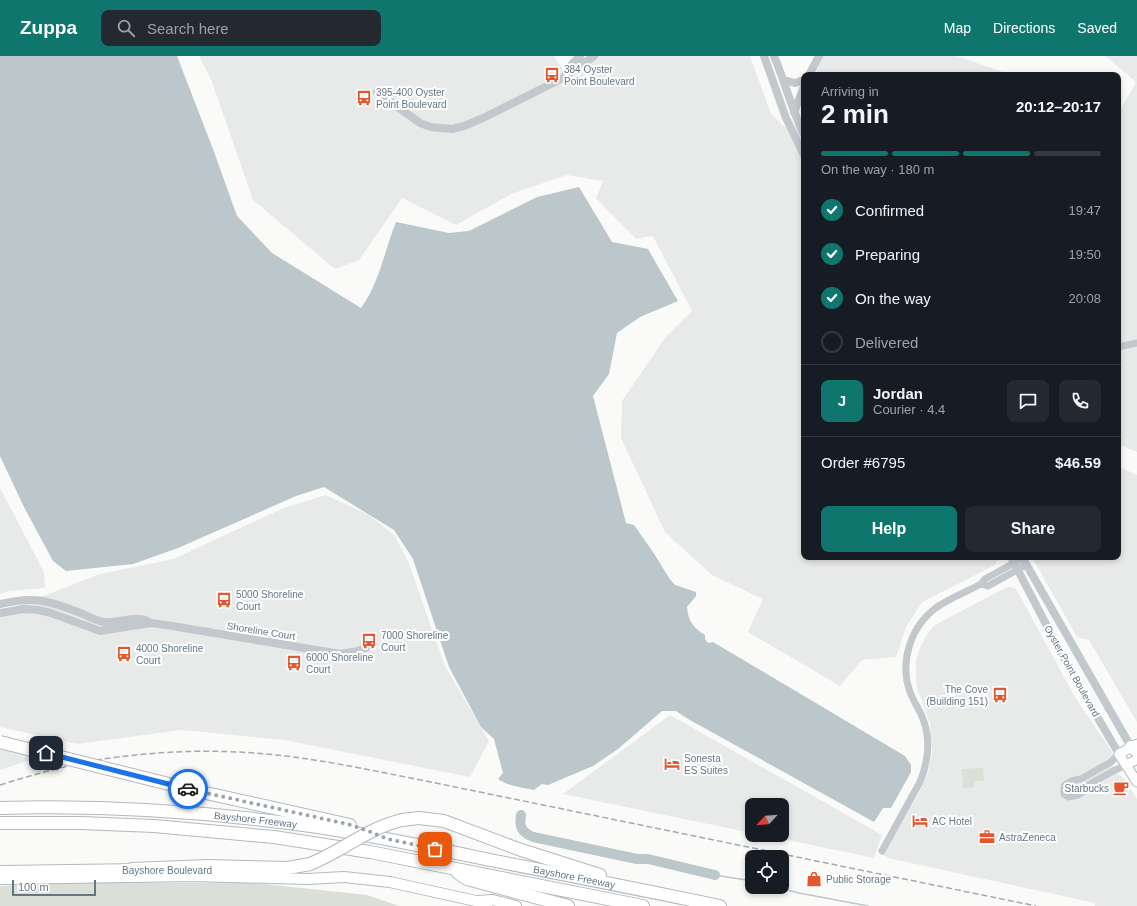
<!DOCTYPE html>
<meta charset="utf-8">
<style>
body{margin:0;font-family:Helvetica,sans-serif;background:#242831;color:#f1f3f6;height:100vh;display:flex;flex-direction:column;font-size:15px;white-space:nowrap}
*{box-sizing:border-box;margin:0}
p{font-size:13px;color:#9ea1a6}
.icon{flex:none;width:22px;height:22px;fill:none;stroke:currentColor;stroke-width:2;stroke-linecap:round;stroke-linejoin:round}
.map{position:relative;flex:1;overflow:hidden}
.panel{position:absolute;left:801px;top:16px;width:320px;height:488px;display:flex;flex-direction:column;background:#171b24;border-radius:8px;box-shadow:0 2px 6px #0003}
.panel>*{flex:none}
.needle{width:26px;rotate:244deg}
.controls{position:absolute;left:745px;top:742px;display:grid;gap:8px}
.controls a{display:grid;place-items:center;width:44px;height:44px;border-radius:8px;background:#171b24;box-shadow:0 2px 6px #0003;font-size:20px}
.scale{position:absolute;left:12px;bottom:10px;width:84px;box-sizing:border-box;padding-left:4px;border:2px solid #657683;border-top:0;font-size:11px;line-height:14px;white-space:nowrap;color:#657683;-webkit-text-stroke:3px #fff;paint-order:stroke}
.pin{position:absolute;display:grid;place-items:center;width:34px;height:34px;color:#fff;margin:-17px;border-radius:8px;box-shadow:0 2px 6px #0006}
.courier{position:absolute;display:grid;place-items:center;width:40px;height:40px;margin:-20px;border:3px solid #1a73e8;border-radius:50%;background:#fff;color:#222;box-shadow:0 1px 5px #0007}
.headline em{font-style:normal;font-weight:700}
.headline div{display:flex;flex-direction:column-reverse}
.headline{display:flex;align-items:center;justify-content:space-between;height:68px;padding:0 20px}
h1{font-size:26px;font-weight:700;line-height:30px}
.bar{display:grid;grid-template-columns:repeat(4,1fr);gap:6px 4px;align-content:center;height:48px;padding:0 20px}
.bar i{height:5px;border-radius:3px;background:#363941}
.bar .selected{background:#0f766e}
.bar p{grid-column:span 4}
.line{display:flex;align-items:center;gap:10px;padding:0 20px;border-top:1px solid #363941}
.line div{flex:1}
.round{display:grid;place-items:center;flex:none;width:42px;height:42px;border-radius:8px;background:#242831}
ol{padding:0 20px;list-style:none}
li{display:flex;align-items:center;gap:12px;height:44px}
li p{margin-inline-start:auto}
li .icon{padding:4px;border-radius:50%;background:#0f766e;color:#fff;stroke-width:4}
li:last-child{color:#9ea1a6}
li i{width:22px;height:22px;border:2px solid #363941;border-radius:50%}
.cta{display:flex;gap:8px;margin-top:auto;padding:8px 20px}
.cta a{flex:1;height:46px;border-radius:8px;background:#0f766e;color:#fff;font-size:16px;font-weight:700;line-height:46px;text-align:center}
.cta a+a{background:#242831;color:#f1f3f6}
header{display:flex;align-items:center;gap:24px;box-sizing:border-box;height:56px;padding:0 20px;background:#0f766e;color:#fff}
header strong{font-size:19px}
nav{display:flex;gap:22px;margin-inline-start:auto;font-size:14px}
.search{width:280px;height:36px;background:#242831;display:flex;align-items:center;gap:10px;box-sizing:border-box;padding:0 14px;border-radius:8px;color:#9ea1a6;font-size:15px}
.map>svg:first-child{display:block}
</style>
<header>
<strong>Zuppa</strong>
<div class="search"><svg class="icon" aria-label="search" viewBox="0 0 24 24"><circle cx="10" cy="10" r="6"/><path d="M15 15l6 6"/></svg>Search here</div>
<nav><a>Map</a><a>Directions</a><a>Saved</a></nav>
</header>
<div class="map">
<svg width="1137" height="850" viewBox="0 0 1137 850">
<rect width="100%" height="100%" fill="#fafaf8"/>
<path fill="#e8e9e9" d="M199,0h355l15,24 26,-24h155l21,58 15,14 18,35v394h195l-4,8 -73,37 -16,25 -10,30 -34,3 -22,26 -92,-54 15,-33 -51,-24 -47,-43 -44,-94 1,-37 43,-63 27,-27 -39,-75 -17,3 -40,-41 7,-17 -36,-6 -56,19 -55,31 -54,-27 -43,62 -24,9 -82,-69 -42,-121z
M822,0h134l56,19h-197z
M1105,0h32v396l-19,-8v-330l18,-32z
M1118,410l19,9v247l-48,-82 -12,-3 -45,-80h86z
M0,432l44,84 1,16 -36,3 -9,3z
M326,439l43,20 26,21 13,25 37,105 44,75 -19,36 -186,-37 -103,-10 -104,14 -77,-17v-114l100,-39 73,-15 111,-51z
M1007,531h4l5,2 60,110 35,51 2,6 -2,6 7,13 5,2 14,22v107h-42v-3l-207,-45 -5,-3 36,-62 9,-20 4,-20 -2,-30 -13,-35 -1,-8v-20l4,-12 7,-14 8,-9z
M670,659l212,120 -8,23 -110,-23h18v-30h-30v28l-189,-39z
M0,692l40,9 -40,13z"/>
<path fill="#dadfd7" d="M983,712l1,13h-10v6l-11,1 -1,-19z
M65,826l188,1 114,12 32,11h-399v-20z"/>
<path fill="#bbc7cb" d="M0,0h177l36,93 24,67 35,37 89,55c18,-24 24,-59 35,-86l53,11 20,-2 68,-34 42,-10 33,55 36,7 30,52 -38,16 -23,16 -8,41 -16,22 33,127 8,2 21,30 14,23 6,7 21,7v4l-9,11c1,13 6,21 18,28v4l3,4 5,-1 192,114 6,9v7l-20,36h-8l-9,14 -186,-103 -12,-8h-14l-44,38 -25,17 -45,19 -6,-1 -8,6c-12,-2 -26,-4 -36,-11l5,-6 -9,-34 -13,-12 -32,-60 -36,-108 -19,-29 -70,-43 -28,9 -118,52 -45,16 -67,7 -13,-10 -29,-54 -24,-51z"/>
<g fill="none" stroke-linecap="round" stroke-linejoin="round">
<path stroke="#bbc7cb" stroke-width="1.5" d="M715,819l37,6
M776,831l23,6 69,13"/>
<path stroke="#bbc7cb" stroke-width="10" d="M521,759c-2,11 0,17 12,22l104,22h11l67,16"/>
<defs>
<path id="secondary" d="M1137,688l-18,10 18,28
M1127,709l10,-6"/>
<path id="primary" d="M0,815l140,-2
M0,823l193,-3 115,3 36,-2 46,5 86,19 11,5
M478,845l15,-1 23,6"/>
<g id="motorway">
<path d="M1131,691l6,4"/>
<path d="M197,735l153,34"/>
<path id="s1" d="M0,752c106,-3 212,4 318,19 58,9 115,21 172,33 77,15 154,30 230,46"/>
<path d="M402,764l17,-2 25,3 77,29 79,25"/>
<path d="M0,767h81l73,3 120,11 96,15 273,54"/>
<path d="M132,813l76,-3 80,2 22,-4"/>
<path d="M458,817l9,6 101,27"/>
</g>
</defs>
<use href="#secondary" stroke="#b3babf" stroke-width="11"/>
<use href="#primary" stroke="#b5babe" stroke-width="12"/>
<use href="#motorway" stroke="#b4b9bd" stroke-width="14"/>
<path stroke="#c3c8cc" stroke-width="7" d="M1118,291l19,-4
M981,528l7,2 38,-21
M1119,698l-8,8 -30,17c-7,1 -12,2 -17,7v8l4,3 10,-2 5,-3 3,-6 29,-16 12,-5
M882,795l38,-69c8,-19 11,-43 3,-63 -3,-9 -10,-18 -13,-27 -11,-31 1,-66 27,-85 13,-9 29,-15 44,-23l4,-5 38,-21"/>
<path stroke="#c3c8cc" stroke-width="8" d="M764,0l22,62 18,37
M774,0c11,26 18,54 30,79
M809,19l10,-19
M565,20l5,-10 10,-10
M784,24l11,3 9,-3
M377,36l43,31 11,4 21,2 12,-3 19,-8 80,-40 31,-22
M794,56l10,-25
M1011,501l60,115 48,82
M1022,501l109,190
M0,548c34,-8 46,-4 78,8 8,3 17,9 26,10 16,2 33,-9 47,1
M0,557l23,-4 15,1 13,3 49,18 51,-8 15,2 174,29 18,-3 9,-4"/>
<use href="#secondary" stroke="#fff" stroke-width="9"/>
<use href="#primary" stroke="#fff" stroke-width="10"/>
<use href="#motorway" stroke="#fff" stroke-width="12"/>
<path stroke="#a2aab0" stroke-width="1.5" stroke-dasharray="6 3" stroke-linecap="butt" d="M0,729c32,-10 64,-19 97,-25 51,-8 104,-11 157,-7 56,4 111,16 167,27l615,126"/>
<defs>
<path id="motorway-bridge" d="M0,686l197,49
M310,808c32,-13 58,-36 92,-44"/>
</defs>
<use href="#motorway-bridge" stroke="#b4b9bd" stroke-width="14" stroke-linecap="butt"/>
<use href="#motorway-bridge" stroke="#fff" stroke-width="12"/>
</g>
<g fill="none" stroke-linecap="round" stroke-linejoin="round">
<path stroke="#99a4ac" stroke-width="4" stroke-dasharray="0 7.2" d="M188,733l159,35 19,6 22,9 47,10"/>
<path stroke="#1a73e8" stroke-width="5" d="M46,697l142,36"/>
</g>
<defs>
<symbol id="bus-bare" viewBox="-9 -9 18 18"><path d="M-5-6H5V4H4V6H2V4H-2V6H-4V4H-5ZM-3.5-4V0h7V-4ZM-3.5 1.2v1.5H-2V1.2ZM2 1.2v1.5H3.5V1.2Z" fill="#e4572e" stroke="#fff" stroke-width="2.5" paint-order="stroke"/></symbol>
<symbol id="hotel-bare" viewBox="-9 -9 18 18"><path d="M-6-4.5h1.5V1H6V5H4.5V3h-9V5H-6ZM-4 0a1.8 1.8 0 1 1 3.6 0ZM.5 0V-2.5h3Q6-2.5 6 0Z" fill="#e4572e" stroke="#fff" stroke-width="2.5" paint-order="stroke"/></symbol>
<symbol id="cafe-bare" viewBox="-9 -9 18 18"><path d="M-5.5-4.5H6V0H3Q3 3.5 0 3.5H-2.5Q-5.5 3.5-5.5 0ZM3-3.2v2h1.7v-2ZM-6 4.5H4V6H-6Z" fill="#e4572e" stroke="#fff" stroke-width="2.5" paint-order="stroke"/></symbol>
<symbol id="office-bare" viewBox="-9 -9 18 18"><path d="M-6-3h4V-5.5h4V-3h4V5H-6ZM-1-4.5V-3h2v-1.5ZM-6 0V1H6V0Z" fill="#e4572e" stroke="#fff" stroke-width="2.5" paint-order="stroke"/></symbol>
<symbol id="shop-bare" viewBox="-9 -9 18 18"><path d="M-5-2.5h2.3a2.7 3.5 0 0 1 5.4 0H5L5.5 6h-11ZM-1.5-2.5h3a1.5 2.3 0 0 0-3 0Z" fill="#e4572e" stroke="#fff" stroke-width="2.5" paint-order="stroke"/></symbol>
</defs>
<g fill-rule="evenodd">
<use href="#bus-bare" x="541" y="8" width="22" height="22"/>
<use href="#bus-bare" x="353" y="31" width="22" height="22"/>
<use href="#bus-bare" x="213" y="533" width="22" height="22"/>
<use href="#bus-bare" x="358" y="574" width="22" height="22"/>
<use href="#bus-bare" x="113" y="587" width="22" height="22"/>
<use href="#bus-bare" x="283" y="596" width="22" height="22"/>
<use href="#bus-bare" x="989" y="628" width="22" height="22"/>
<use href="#hotel-bare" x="661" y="697" width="22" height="22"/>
<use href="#cafe-bare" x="1110" y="721" width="22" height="22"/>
<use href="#hotel-bare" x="909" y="754" width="22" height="22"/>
<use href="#office-bare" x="976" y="770" width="22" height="22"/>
<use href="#shop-bare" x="803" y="812" width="22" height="22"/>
</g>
<g text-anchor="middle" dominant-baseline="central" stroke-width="4" stroke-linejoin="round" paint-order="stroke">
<g font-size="10" fill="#657683" stroke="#fff" text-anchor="start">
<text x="564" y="13">384 Oyster<tspan x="564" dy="12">Point Boulevard</tspan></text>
<text x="376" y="36">395-400 Oyster<tspan x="376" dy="12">Point Boulevard</tspan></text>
<text x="236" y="538">5000 Shoreline<tspan x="236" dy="12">Court</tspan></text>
<text x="381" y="579">7000 Shoreline<tspan x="381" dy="12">Court</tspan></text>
<text x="136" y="592">4000 Shoreline<tspan x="136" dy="12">Court</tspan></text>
<text x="306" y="601">6000 Shoreline<tspan x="306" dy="12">Court</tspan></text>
<text x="988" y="633" text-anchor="end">The Cove<tspan x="988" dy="12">(Building 151)</tspan></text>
<text x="684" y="702">Sonesta<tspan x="684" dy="12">ES Suites</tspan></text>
<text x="1109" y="732" text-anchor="end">Starbucks</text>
<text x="932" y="765">AC Hotel</text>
<text x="999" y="781">AstraZeneca</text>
<text x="826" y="823">Public Storage</text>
</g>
<g font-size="10" fill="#657683" stroke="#fff">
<text transform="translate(261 575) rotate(9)">Shoreline Court</text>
<text transform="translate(1072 615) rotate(61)">Oyster Point Boulevard</text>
<text stroke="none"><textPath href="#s1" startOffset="256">Bayshore Freeway</textPath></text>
<text x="167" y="814">Bayshore Boulevard</text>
<text stroke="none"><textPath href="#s1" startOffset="580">Bayshore Freeway</textPath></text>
</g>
</g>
</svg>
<div class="controls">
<a><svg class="needle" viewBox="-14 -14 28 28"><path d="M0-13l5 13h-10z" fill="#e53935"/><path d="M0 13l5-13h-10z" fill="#9ea1a6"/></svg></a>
<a><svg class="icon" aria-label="locate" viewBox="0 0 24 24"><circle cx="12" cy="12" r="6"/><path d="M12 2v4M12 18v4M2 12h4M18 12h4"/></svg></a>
</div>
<div class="scale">100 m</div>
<div class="pin" style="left:435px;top:793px;background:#ea580c"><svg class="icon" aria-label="bag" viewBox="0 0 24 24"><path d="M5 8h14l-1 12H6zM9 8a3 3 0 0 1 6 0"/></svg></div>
<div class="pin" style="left:46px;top:697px;background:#1f2937"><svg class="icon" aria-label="home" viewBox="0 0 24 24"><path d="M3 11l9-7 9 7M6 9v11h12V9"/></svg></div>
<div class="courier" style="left:188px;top:733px"><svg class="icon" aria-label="car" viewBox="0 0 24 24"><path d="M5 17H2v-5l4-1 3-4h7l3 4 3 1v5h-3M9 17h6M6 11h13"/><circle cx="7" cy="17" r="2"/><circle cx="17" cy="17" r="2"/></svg></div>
<section class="panel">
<div class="headline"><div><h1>2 min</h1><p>Arriving in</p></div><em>20:12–20:17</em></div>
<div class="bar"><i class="selected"></i><i class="selected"></i><i class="selected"></i><i></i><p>On the way · 180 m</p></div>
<ol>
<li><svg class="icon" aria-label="check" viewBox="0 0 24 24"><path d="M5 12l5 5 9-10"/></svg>Confirmed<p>19:47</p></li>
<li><svg class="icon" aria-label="check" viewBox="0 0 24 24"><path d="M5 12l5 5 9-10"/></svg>Preparing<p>19:50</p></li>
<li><svg class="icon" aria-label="check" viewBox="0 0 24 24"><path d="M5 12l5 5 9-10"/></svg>On the way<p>20:08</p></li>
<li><i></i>Delivered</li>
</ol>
<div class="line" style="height:72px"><b class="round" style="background:#0f766e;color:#fff">J</b><div><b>Jordan</b><p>Courier · 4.4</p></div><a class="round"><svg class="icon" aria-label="chat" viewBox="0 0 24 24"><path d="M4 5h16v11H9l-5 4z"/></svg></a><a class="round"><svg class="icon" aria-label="phone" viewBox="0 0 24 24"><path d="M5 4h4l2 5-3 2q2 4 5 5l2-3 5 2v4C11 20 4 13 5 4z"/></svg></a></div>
<div class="line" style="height:52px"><div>Order #6795</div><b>$46.59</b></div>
<div class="cta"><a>Help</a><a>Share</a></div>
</section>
</div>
